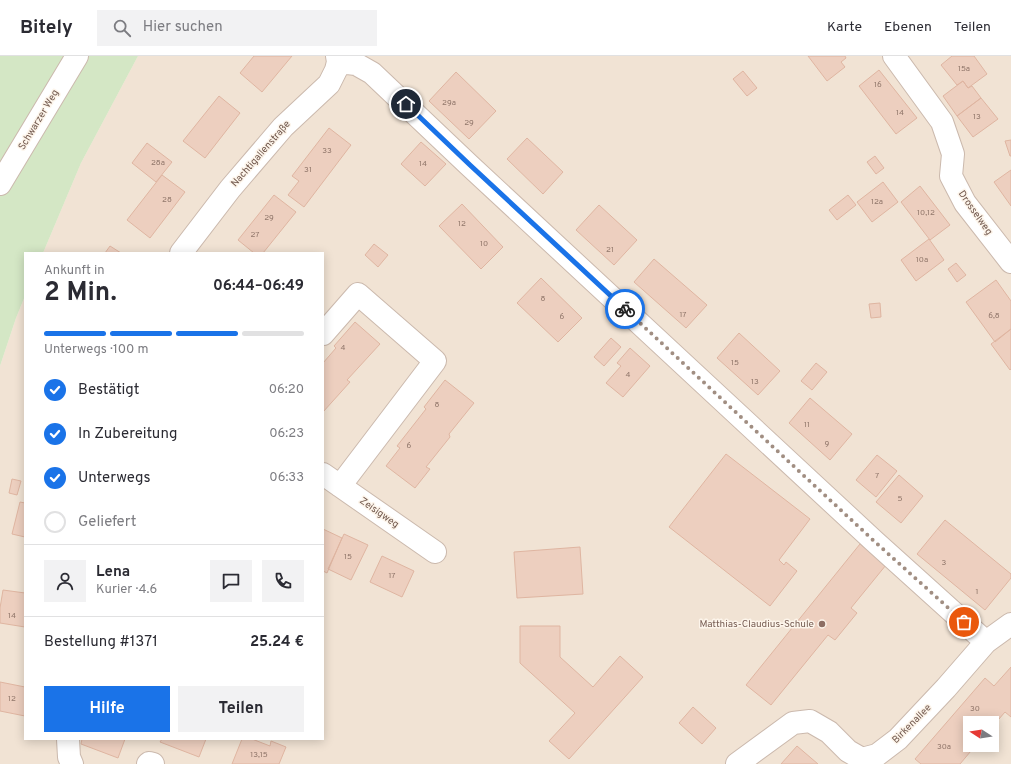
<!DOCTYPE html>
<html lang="de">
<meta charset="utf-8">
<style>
body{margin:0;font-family:Overpass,sans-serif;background:#f2f2f3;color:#2b2b33;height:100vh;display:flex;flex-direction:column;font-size:15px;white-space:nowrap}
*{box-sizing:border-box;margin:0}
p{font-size:13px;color:#7c7c81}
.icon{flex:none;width:22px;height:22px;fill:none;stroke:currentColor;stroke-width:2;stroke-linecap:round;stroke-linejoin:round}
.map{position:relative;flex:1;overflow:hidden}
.details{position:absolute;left:24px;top:196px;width:300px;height:488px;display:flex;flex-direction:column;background:#fff;border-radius:0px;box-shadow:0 2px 10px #0003}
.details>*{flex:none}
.needle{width:26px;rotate:282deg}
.buttons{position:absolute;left:963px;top:660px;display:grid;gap:8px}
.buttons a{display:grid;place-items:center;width:36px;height:36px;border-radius:0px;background:#fff;box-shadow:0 2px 10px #0003;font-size:20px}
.pin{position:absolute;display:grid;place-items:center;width:34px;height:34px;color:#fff;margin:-17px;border:2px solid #fff;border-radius:50%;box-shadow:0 1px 4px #0007}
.courier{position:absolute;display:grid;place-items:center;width:40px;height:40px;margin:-20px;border:3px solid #1a73e8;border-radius:50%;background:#fff;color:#222;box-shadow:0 1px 5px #0007}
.overview em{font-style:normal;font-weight:700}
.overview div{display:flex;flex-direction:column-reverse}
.overview{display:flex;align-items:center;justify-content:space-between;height:68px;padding:0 20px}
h1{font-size:26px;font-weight:700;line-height:30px}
.bar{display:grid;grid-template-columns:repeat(4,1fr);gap:6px 4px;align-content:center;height:48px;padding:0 20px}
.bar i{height:5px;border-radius:3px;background:#e1e1e2}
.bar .active{background:#1a73e8}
.bar p{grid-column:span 4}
.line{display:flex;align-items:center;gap:10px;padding:0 20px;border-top:1px solid #e1e1e2}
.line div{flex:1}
.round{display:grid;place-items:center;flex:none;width:42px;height:42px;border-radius:0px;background:#f2f2f3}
ol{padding:0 20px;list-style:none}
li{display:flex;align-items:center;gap:12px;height:44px}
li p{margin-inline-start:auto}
li .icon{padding:4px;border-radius:50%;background:#1a73e8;color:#fff;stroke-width:4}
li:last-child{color:#7c7c81}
li i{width:22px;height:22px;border:2px solid #e1e1e2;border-radius:50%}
.action{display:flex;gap:8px;margin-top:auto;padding:8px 20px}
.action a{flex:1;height:46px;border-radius:0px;background:#1a73e8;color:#fff;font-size:16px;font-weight:700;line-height:46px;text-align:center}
.action a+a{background:#f2f2f3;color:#2b2b33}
header{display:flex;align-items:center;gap:24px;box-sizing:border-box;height:56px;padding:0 20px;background:#fff;border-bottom:1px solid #e1e1e2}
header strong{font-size:19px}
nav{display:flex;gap:22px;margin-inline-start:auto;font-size:14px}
.search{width:280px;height:36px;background:#f2f2f3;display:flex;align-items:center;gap:10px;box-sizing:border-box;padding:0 14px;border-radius:0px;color:#7c7c81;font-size:15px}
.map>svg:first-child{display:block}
</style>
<header>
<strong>Bitely</strong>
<div class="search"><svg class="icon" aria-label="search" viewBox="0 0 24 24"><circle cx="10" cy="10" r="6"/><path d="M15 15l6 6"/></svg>Hier suchen</div>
<nav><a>Karte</a><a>Ebenen</a><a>Teilen</a></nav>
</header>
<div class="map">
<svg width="1011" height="708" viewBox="0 0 1011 708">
<rect width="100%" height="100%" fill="#faf1e5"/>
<path fill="#f1e3d4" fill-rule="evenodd" d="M138,0h873v708h-1011v-398l16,-48 9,-22v443h298v-486h-280l38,-90zM970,667h22v22h-22z"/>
<path fill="#d4e7c5" d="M0,0h138l-57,107 -38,90h-18v43l-9,22 -16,48z"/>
<path fill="#edcfbf" stroke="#dfb5a1" d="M254,0h38l-30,36 -22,-19z
M808,0h37l1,2 -5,4 4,5 -18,14z
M952,0h22l13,18 -19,14 -5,-7 -6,4 -16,-20z
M879,14l38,48 -21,16 -37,-48z
M743,15l14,17 -10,8 -14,-17z
M456,16l40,39 -27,28 -40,-38z
M963,25l5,7 4,-2 9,12 -24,18 -14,-20z
M219,40l21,17 -35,45 -22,-17z
M981,42l17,21 -25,18 -16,-21z
M329,72l22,17 -47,62 -16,-12 11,-14 -7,-5z
M527,82l36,34 -20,22 -36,-35z
M1011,84v16h-1l-5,-15z
M421,86l25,22 -21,22 -24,-22z
M147,87l25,19 -16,20 -24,-19z
M875,100l9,12 -8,6 -9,-12z
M1011,114v36l-17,-24z
M162,119l23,17 -35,46 -23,-18z
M883,126l15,20 -26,20 -15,-20z
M920,130l30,39 -20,15 -29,-38z
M274,139l22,17 -33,41h-9l-16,-13z
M848,139l8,10 -19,15 -8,-10z
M462,148l41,43 -22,22 -42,-43z
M599,149l38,35 -23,25 -38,-35z
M929,183l15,21 -28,21 -15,-21z
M374,188l14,11 -10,12 -13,-12z
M110,190l11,7h-16z
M654,203l53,46 -21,23 -52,-46z
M956,207l10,12 -9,7 -9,-13z
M541,222l41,40 -24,24 -41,-39z
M996,224l15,21v28l-16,13 -29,-40z
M880,247l1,14 -10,1 -2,-14z
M355,266l25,22 -33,36 3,2 -27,30v-49l13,-15 -2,-2z
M1011,273v40l-1,1 -19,-26z
M739,277l41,38 -22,24 -41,-37z
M611,282l10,9 -17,19 -10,-9z
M630,292l20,18 -27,31 -17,-14 15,-17 -4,-3z
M816,307l11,9 -15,18 -11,-9z
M445,324l29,23 -25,31 1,3 -24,30 4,2 -15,19 -29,-22 14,-18 -3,-2 29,-37 -2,-2z
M810,342l42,36 -22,26 -41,-37z
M726,398l84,65 -31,41 5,5 2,-3 11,9 -27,35 -101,-79z
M877,399l20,16 -21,26 -20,-17z
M899,419l24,21 -22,27 -25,-21z
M12,423l9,2 -4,14 -8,-2z
M20,446l5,1v34l-13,-3z
M945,464l66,54v4l-26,32 -68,-56z
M323,473l19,9 -15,35 -4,-2z
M344,478l24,11 -17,35 -23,-11z
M860,488l26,21 -35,43 6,5 -22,27 -7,-5 -57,70 -25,-20z
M580,491l3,47 -66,4 -3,-46z
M382,500l32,15 -12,26 -32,-15z
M3,534l22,3v34l-25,-4v-15z
M520,570h40v31l33,30 27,-31 23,21 -74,82 -20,-18 26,-28 -55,-50z
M1011,611v50l-6,-5 -13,15v-4h-22v22h6l-16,19h-39l-6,-5 70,-81 9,8z
M0,626l25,5v29l-25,-5z
M693,651l23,21 -14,16 -23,-21z
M82,683h43l-7,19 -37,-14z
M162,683h44l-7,18 -39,-15z
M242,683h10l18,7 1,-5 15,6 -7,17h-47z
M797,690l21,18h-37z"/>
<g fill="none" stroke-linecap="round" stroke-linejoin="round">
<defs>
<path id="minor" d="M894,0l48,66 11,32 -2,22 14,27 46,59
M338,6l18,2 16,9 97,92 405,376 112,101
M0,128l77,-128
M181,197l49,-64 53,-62 46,-43 7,-14 2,-8 -1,-6
M323,278l35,-40 77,67 -95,125
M323,418l112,78
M68,683l1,18 3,7
M148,708l1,-1 4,1
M737,708l56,-41 17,-2 19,11 19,19 14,8 15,-4 21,-16 48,-51 40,-46 25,-18"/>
</defs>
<use href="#minor" stroke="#cbb9ad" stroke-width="24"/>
<use href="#minor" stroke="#fff" stroke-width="22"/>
</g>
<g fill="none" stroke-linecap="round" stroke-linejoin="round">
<path stroke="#a18e82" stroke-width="4" stroke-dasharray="0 7.2" d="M625,253l249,232 90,81"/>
<path stroke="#1a73e8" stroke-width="5" d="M406,48l64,61 155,144"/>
</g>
<circle fill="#8d6e63" stroke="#fdf5eb" stroke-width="1.5" cx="822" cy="568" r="4"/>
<g text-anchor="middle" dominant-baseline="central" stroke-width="3" stroke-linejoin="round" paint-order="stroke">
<g font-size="8" fill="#90766a">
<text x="964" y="13">15a</text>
<text x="878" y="29">16</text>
<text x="449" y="47">29a</text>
<text x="900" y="57">14</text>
<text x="977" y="61">13</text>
<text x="469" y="67">29</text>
<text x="327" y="95">33</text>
<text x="158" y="107">28a</text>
<text x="423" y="108">14</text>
<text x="308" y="114">31</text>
<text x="167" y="144">28</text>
<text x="877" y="146">12a</text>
<text x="926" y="157">10,12</text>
<text x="269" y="162">29</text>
<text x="462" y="168">12</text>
<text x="255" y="179">27</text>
<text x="484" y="188">10</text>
<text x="610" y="194">21</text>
<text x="922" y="204">10a</text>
<text x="543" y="243">8</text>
<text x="683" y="259">17</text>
<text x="994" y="260">6,8</text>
<text x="562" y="261">6</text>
<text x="343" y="292">4</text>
<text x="735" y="307">15</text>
<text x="628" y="319">4</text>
<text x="755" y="326">13</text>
<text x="437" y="349">8</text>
<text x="807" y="369">11</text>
<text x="827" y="388">9</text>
<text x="409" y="390">6</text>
<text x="877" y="420">7</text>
<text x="900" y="443">5</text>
<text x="348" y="501">15</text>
<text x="944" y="507">3</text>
<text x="392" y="520">17</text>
<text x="977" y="536">1</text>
<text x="12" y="560">14</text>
<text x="12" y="643">12</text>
<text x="975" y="653">30</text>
<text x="944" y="691">30a</text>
<text x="259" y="699">13,15</text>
</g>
<g font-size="10" fill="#71584d" stroke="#fdf5eb">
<text transform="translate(39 64) rotate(-59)">Schwarzer Weg</text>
<text transform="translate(261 98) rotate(-49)">Nachtigallenstraße</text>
<text transform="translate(975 157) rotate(55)">Drosselweg</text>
<text transform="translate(379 457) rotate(35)">Zeisigweg</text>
<text transform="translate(912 668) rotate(-45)">Birkenallee</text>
</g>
<g font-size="10" fill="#785e54" stroke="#fdf5eb" text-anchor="end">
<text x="814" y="568">Matthias-Claudius-Schule</text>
</g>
</g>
</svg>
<div class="buttons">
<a><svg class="needle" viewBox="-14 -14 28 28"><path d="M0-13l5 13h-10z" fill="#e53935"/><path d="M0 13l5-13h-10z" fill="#7c7c81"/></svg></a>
</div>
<div class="pin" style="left:964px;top:566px;background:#ea580c"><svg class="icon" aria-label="bag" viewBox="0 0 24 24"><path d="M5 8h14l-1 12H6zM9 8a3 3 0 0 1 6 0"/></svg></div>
<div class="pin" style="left:406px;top:48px;background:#1f2937"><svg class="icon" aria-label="home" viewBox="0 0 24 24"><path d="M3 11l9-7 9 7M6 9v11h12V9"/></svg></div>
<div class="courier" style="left:625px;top:253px"><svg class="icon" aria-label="bike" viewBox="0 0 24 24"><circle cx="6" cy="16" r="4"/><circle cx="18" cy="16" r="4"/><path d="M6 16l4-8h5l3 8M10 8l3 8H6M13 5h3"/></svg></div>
<section class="details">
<div class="overview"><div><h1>2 Min.</h1><p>Ankunft in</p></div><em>06:44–06:49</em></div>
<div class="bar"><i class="active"></i><i class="active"></i><i class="active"></i><i></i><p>Unterwegs · 100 m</p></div>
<ol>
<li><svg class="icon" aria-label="check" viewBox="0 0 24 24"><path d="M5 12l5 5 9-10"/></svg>Bestätigt<p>06:20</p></li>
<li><svg class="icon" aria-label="check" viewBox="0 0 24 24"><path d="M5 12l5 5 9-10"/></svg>In Zubereitung<p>06:23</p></li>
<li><svg class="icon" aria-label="check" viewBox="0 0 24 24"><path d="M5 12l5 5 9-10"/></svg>Unterwegs<p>06:33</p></li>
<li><i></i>Geliefert</li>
</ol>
<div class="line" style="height:72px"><a class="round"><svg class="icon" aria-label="person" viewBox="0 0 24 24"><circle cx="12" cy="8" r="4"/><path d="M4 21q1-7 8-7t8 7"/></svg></a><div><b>Lena</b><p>Kurier · 4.6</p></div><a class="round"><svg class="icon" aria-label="chat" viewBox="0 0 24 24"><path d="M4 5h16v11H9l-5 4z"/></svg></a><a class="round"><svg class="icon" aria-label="phone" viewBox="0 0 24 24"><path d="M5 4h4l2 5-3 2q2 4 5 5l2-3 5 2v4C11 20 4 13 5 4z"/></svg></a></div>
<div class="line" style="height:52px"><div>Bestellung #1371</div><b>25.24 €</b></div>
<div class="action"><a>Hilfe</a><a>Teilen</a></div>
</section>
</div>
